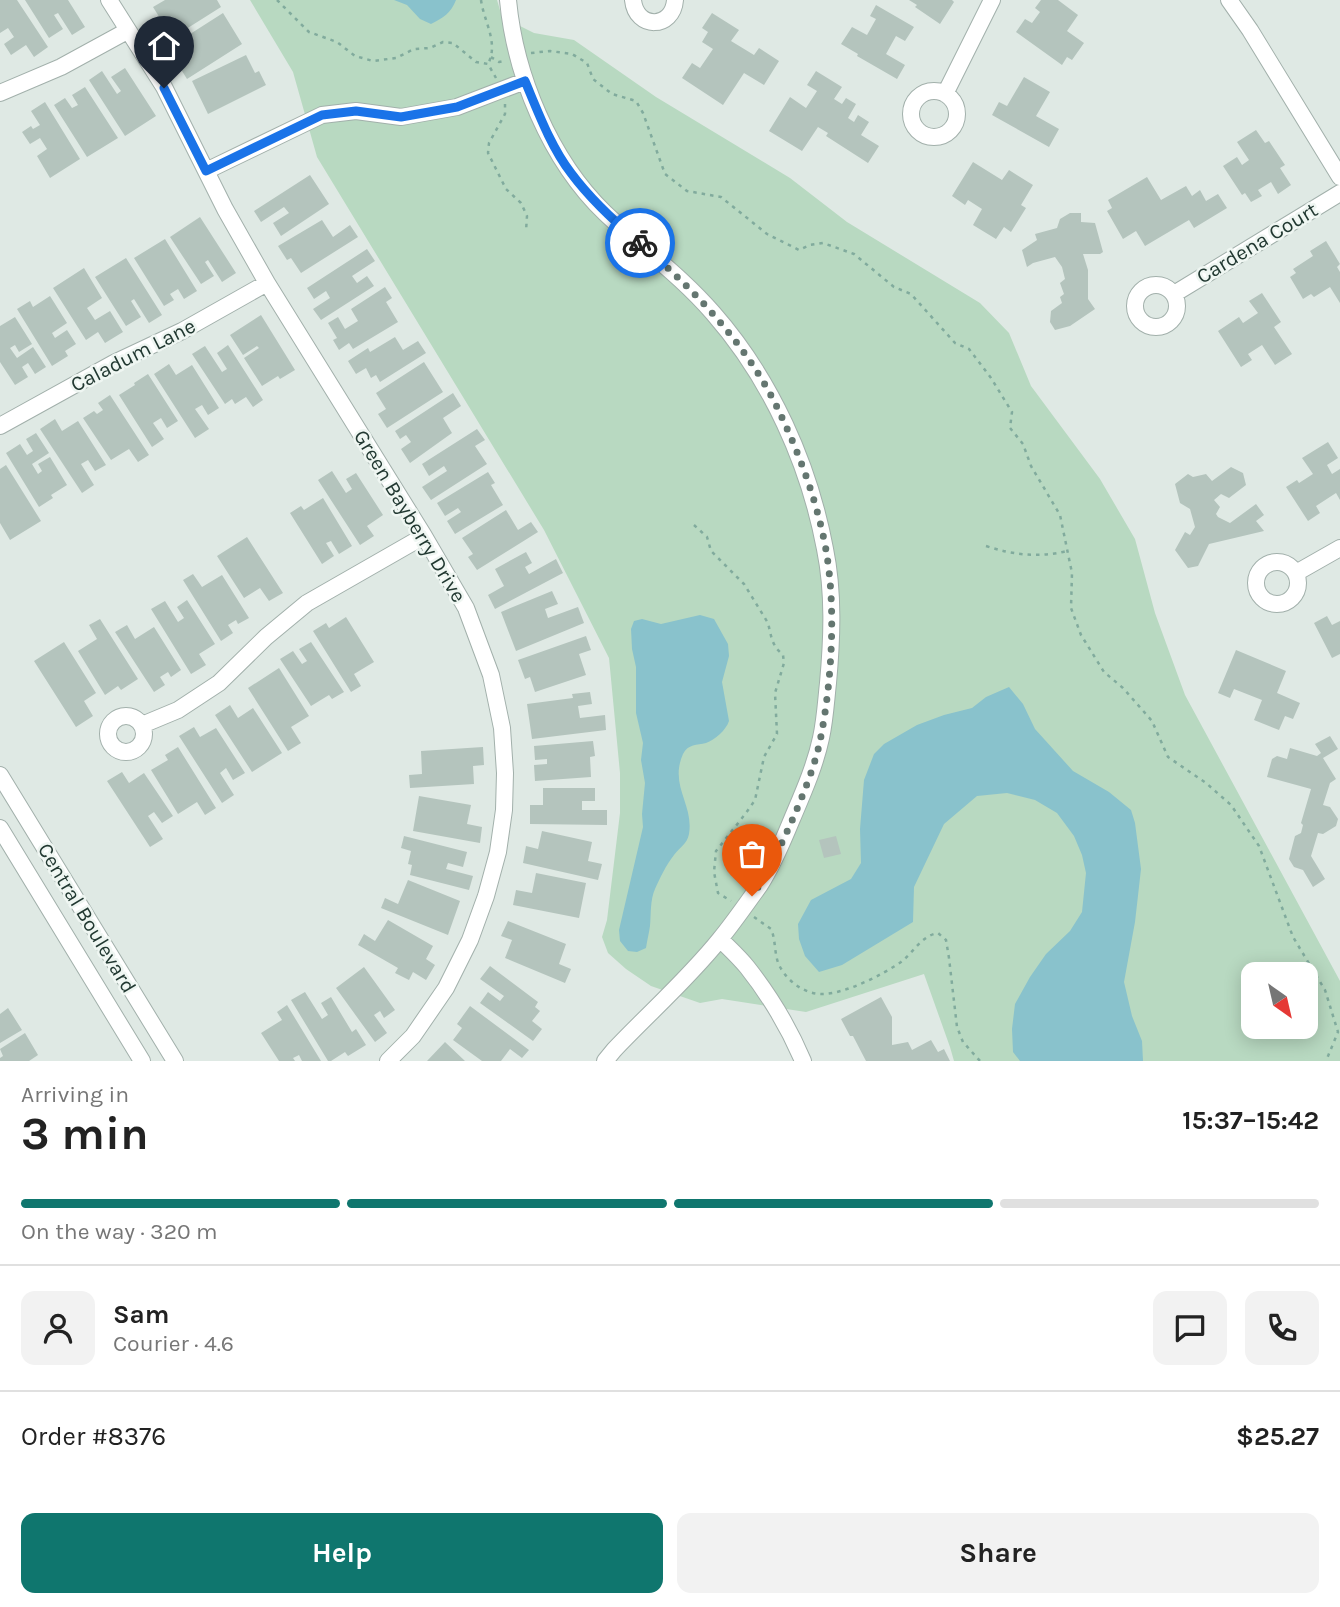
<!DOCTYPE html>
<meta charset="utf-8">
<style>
body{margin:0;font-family:Karla,sans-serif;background:#f2f2f2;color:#222;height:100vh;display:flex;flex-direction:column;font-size:26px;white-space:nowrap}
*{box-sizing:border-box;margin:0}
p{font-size:23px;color:#767676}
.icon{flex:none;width:38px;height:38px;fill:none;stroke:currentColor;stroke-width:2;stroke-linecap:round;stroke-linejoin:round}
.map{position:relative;height:1061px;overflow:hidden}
.panel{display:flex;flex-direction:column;background:#fff;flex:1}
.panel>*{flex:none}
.needle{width:46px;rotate:146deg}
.controls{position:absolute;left:1241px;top:962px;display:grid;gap:14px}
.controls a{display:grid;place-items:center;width:77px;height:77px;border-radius:14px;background:#fff;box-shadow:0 4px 18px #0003;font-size:35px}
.pin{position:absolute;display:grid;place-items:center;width:60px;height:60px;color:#fff;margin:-72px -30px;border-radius:50% 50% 50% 0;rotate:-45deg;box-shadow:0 0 7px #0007}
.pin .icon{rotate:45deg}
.courier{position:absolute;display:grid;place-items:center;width:70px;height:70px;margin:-35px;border:5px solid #1a73e8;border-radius:50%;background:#fff;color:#222;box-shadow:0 2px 9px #0007}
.headline em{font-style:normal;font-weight:700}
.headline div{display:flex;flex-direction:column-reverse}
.headline{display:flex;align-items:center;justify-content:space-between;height:119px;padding:0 21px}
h1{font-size:46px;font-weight:700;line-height:52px}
.bar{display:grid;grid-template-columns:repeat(4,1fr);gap:10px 7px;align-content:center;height:84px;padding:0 21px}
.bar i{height:9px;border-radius:5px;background:#e0e0e0}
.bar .on{background:#0f766e}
.bar p{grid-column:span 4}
.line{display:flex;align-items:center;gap:18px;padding:0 21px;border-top:2px solid #e0e0e0}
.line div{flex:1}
.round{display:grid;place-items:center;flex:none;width:74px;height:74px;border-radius:14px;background:#f2f2f2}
.action{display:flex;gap:14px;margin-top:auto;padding:14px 21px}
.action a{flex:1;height:80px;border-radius:14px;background:#0f766e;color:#fff;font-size:28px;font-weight:700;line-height:80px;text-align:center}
.action a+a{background:#f2f2f2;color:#222}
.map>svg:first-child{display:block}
</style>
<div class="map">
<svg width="1340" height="1061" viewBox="0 0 1340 1061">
<rect width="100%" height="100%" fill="#dfe9e4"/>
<path fill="#b8d9c1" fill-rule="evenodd" d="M250,0h247l5,17 32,16 40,7 82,57 134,81 57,44 133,81 29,30 22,53 69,93 35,60 20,74 30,82 155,286v80h-386l-4,-14 -26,-73 -118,38 -84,-13 -22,4 -49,-17 -25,-17 -18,-16 -6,-16 5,-17 13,-107v-40l-11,-115 -65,-128 -227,-373 -24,-85zM1253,975h53v52h-53z"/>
<path fill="#89c2cc" d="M394,0h62c-5,13 -13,18 -25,24l-11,-5 -13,-14z
M700,615l14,4 14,25 1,12 -7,26 7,39c-3,9 -14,19 -23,22 -9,2 -18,1 -23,11 -14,32 11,50 6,80 -2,10 -9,13 -15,21 -8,10 -14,23 -19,34 -5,11 -4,25 -5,37 -1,7 -3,15 -4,22l-9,4 -9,-1 -8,-10 -1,-11 24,-103 -1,-13 3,-31 -4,-23 2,-17 -7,-30v-46l-4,-18 -1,-20 3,-8 8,-2 19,5z
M1009,687l14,17 12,25 38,42 36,21 22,18 4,13 6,46 -6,53 -11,60 8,34 10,25 1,20h-123l-7,-9 -1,-23 3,-25 15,-27 16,-23 24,-23 12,-19 4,-39 -4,-18 -8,-19 -17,-23 -22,-13 -28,-7 -30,3 -33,28 -30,63 -1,35 -71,43 -23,7 -14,-16 -6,-17 -1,-15 13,-24 40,-21 10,-16 -1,-34 4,-49 10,-26 10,-10 33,-19 27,-10 28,-7 14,-11z"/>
<path fill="#b4c4bd" d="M0,0h17l31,47 -14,10 -8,-12 -15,10 -7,-11 10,-7 -6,-9 -8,5z
M25,0h43l17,27 -13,8 -14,-22 -4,2 9,14 -14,9z
M165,0h52l4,7 -57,36 -9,-15 8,-5 -10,-16z
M909,0h43l2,2 -14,22 -25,-17 2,-2z
M1041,0h17l20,15 -11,16 17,12 -12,17 -5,-3 -5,8 -46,-33 9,-13 7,4 8,-11 -5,-4z
M876,5l38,22 -9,14 -9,-5 -10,18 19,11 -8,14 -40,-23 1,-2 -17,-10 11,-17 15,8 9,-16 -6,-3z
M223,13l19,31 -55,35 -10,-16 8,-5 -9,-15z
M712,13l27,17 -8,11 23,14 5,-7 20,13 -15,24 -20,-12 -21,32 -41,-27 10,-15 8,5 13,-19 -11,-7 6,-10 -6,-4z
M246,55l9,18 4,-2 7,14 -58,29 -16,-33z
M125,68l31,48 -31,20 -36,-56 13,-9 15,23 4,-3 -10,-14z
M816,71l26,16 -8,12 8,5 4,-6 10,6 -8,14 6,4 4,-7 11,7 -8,13 18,11 -11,17 -42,-27 2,-3 -10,-6 -16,24 -33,-20 21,-34 16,11 11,-17 -10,-6z
M1024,77l26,15 -14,24 23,13 -10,18 -57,-32 7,-13 8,4z
M85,87l33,51 -31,19 -33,-52 11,-7 7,10 6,-3 -6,-10z
M45,102l35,57 -30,19 -13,-22 10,-7 -7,-11 -10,6 -8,-12 9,-6 2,3 7,-4 -9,-14z
M1256,130l9,13 4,-2 16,24 -5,3 11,17 -13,9 -7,-12 -13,8 4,6 -11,6 -6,-9 -3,2 -19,-29 14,-9 5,8 7,-5 -12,-18z
M973,162l29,18 7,-10 24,15 -12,20 5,3 -15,24 -7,-5 -8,12 -23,-14 9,-16 -14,-9 -3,5 -13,-9z
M310,175l19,29 -48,32 -8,-13 16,-10 -5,-6 -23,15 -7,-11z
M1147,177l14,23 25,-14 6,10 8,-6 6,11 12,-7 9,14 -33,20 -5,-8 -44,26 -9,-15 -13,8 -16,-28 5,-3 -4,-8z
M1070,213h11v9l14,1 8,29 -3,2h-17l5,16v29l7,10 -25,17 -15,4 -5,-8 1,-11 11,-8 -2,-6 4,-3 -4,-11 5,-4 -3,-12 -7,-10 -22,6 -6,4 -5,-17 15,-10 -2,-6 22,-6 3,-9z
M200,217l36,56 -14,9 -14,-22 -3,2 9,14 -13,8 -31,-47z
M322,220l11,17 17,-12 8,12 -57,36 -10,-15 -4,2 -9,-14z
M165,239l32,52 -13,8 -6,-10 -8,5 4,6 -10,6 -30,-48z
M1326,241l14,23 -3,3 3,5v31l-10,-16 -16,10 -3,-3 -8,5 -13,-22 6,-4 -3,-4 20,-13 -3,-5z
M367,249l8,12 -23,15 5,7 10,-7 7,10 -53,34 -8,-11 17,-11 -4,-7 -12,8 -7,-11z
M126,258l36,57 -13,8 -15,-24 -3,2 10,16 -15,9 -31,-49z
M84,268l18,30 -15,10 8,12 15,-9 13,21 -18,11 -7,-11 -12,8 -33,-52z
M385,287l7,11 -6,4 12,20 -45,27 -4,-6 -10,7 -6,-10 4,-2 -9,-15 10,-6 7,12 13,-8 -7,-12z
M1262,293l19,29 -7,5 18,27 -17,11 -13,-20 -14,9 4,6 -11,7 -23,-36 21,-14 4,6 15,-10 -9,-12z
M50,296l17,27 -15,10 3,5 12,-8 9,14 -11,7 3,5 -16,10 -35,-57 13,-8 3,6z
M261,315l34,55 -15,9 -2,-3 -16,10 -18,-28 15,-10 -2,-2 -14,9 -13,-20z
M15,317l17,27 -13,8 -4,-7 -5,3 7,10 16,-11 13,20 -11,7 -7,-11 -6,4 6,10 -13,8 -15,-23v-36z
M395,337l8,13 15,-9 8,12 -46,29 -4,-7 -5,3 -5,-10 -10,6 -8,-13 20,-13 2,4z
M228,345l35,55 -10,7 -7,-10 -11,7 -3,-5 -7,5 -33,-50 13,-8 17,26 5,-3 -10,-16z
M424,362l19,30 -56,36 -9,-14 8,-5 -10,-16z
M169,364l7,11 16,-10 27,43 -11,7 -6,-10 -7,4 14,20 -14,9 -41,-64z
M148,374l30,47 -11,7 -6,-10 -8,5 11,16 -12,8 -33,-52 16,-10 -1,-2z
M453,393l8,13 -18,12 9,15 -42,30 -9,-14 10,-7 -5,-7 -6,4 -5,-8z
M110,395l39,60 -11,7 -9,-13 -18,11 -28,-42 11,-7 3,3 6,-4 -5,-7z
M55,419l7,12 16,-10 28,44 -11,6 -7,-11 -7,4 13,21 -12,8 -42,-64z
M477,429l8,11 -10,6 12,18 -56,36 -9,-13 25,-16 -3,-5 -15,10 -7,-12z
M36,433l13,20 -17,11 6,10 4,-3 -4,-7 12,-7 17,28 -16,10 2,3 -14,9 -33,-54 14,-9 7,11 6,-4 -7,-12z
M1328,442l10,16 -11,7 5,9 8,-5v31l-4,-7 -20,13 4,7 -12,8 -22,-34 11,-7 2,3 14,-9 -11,-16z
M6,465l35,56 -31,19 -10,-17v-54z
M1231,467l12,6 3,12 -17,13 -8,-4 -7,6 6,7 -4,7 2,3 12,6 26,-19 8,11 -8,6 8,10 -55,13 -11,22 -10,2 -13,-18 10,-18 5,3 5,-8 -5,-18 -10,-6 -5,-19 13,-10 5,3 13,-3 6,7z
M332,471l14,22 6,-4 -6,-10 10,-6 27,42 -16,11 7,10 -14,9 -42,-65z
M488,472l7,11 -4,2 12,20 -48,29 -8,-13 14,-9 -3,-4 -13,8 -8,-13z
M323,498l29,48 -13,8 -8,-13 -5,2 8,13 -12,8 -32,-51 11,-7 3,4z
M506,510l12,20 13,-8 7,10 -61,38 -9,-13 5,-3 -11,-16z
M247,537l36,56 -14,8 -9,-13 -16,10 -27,-42z
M526,552l6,11 -7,4 4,7 27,-15 7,14 -68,36 -7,-14 16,-9 -9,-17z
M193,574l9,13 20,-12 27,43 -11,6 -2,-4 -8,5 5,8 -12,8 -38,-61z
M552,591l6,13 -13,5 3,9 30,-11 6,16 -68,28 -15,-39z
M187,600l28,44 -16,10 7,11 -15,9 -40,-65 14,-8 13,21 6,-4 -7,-11z
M1327,616l5,9 8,-4v33l-8,4 -18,-35z
M346,617l28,45 -20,12 7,12 -10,6 -38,-61 13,-8 3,5z
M100,619l38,60 -17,11 -3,-4 -13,9 -27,-44 19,-12 -8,-14z
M127,625l8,14 19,-12 27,43 -10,7 -3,-5 -8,5 5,8 -11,7 -39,-60z
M586,636l5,14 -12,4 7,21 -51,17 -5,-15 -5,2 -7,-19z
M64,642l32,51 -12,8 9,15 -17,11 -42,-66z
M311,642l33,50 -12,7 -3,-4 -18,11 -31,-47 13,-8 9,13 5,-3 -8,-12z
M1236,650l50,21 -9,22 23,10 -7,16 -8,-3 -6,14 -25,-10 8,-20 -28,-11 -4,9 -12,-5z
M279,668l30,48 -18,11 10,16 -13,8 -40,-63z
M590,692l2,12 -14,2 2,12 25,-3 1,15 -74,9 -5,-35 46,-6 -1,-4z
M230,705l8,13 15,-10 29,45 -30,19 -37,-57z
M194,727l6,10 16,-9 29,45 -12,7 -7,-12 -6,5 14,22 -12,8 -43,-67z
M1330,736l8,13 -15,9 13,21 -6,4 -7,22 7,2 8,12 -2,7 -13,8 -5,-1 -7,23 14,23 -12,8 -10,-17 -9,-3 -5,-8 6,-23 6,-3 2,-8 -2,-2 10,-34 -44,-12 5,-18 5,-3 10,3 3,-11 27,8 4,-3 -6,-9z
M593,741l2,15 -5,1 1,20 -56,4 -1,-16 13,-1v-5l-12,1 -1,-14z
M178,747l38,61 -11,7 -8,-13 -19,12 -27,-44 17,-10 -3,-5z
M483,747l1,18 -11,1 1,18 -64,4 -1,-13 13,-1 -1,-23z
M122,772l7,11 15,-10 29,43 -11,7 -8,-11 -6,4 15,23 -13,8 -43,-66z
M543,788h52v13h-13v9h25v15l-77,-1v-19h13z
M419,796l52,9 -4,19 15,3 -2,16 -67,-12z
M542,831l50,11 -4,19 14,3 -4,16 -75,-17 3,-17 12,3z
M404,836l63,16 -4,15 -15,-4 -2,6 27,7 -4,14 -59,-15 2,-10 -4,-1 3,-13 -10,-3z
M836,836l5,18 -17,4 -5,-18z
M536,873l50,10 -7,35 -66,-13 3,-15 16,3z
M408,880l52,21 -12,34 -67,-27 4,-10 13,6z
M388,920l45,26 -7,13 9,6 -9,15 -13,-8 -4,8 -14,-7 3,-5 -40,-23 6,-11 11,7z
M508,921l58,23 -7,20 12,5 -6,14 -60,-25 7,-18 -11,-4z
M490,966l48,36 -3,5 5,4 -8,10 10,8 -9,12 -53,-38 8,-11 12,9 4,-5 -24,-17z
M364,967l31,43 -11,8 -4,-7 -6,4 13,18 -12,9 -39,-54z
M305,992l17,27 6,-4 -7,-12 10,-6 21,35 4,-3 10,16 -18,11 -3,-4 -14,9h-3l-37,-61z
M881,997l11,20v28l16,-3 4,8 19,-10 7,12 6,-3 6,12h-84l-13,-25h-3l-9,-17z
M287,1005l34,56h-19l-3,-6 -6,3 2,3h-16l-18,-28 21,-13 -5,-8z
M470,1006l59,44 -7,8 -12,-9 -9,12h-19l-29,-21 9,-12 -5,-4z
M8,1008l14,22 -22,13v-29z
M25,1033l13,22 -9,6h-29v-3l3,-2 -3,-7z
M445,1042l20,19h-38z"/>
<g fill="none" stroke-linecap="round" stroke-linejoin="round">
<defs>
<path id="minor" d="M109,0l55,87 61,122 42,74 157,253 42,72 25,67 11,53 3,45 -1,37 -6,42 -12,44 -16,44 -24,48 -33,48 -25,25
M508,0c7,75 42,160 97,213 36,34 76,63 108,100 58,66 96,151 112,236 9,44 7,90 3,134 -2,18 -3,37 -7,55 -6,28 -18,55 -29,81 -9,22 -19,46 -32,66 -13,18 -26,37 -40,54 -32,40 -71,74 -106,111l-9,11
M633,0c3,30 40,29 42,0
M1229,0l21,30 90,147
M911 114a23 23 0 1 1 46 0a23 23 0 1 1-46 0Z
M0,93l61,-26 66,-36
M945,94l47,-94
M206,171l116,-56 34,-4 45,6 56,-10 68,-26
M1135 306a21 21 0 1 1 42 0a21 21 0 1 1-42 0Z
M1174,294l166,-101
M0,426l114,-63 68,-32 85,-48
M1256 583a21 21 0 1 1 42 0a21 21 0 1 1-42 0Z
M1296,573l44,-25
M108 734a18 18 0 1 1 36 0a18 18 0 1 1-36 0Z
M142,725l36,-15 41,-27 47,-46 41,-34 117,-67
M0,775l175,286
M0,828l142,233
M720,939c9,9 19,18 27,28 23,29 42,61 56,94"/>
</defs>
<use href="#minor" stroke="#a2b0ab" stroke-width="18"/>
<path stroke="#81ab9d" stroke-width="2.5" stroke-dasharray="3.5 5" stroke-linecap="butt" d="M277,0l32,32 28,10 18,14 18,5 23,-3 18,-9 16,-1 13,-6 10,1 23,19 12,2 8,14
M481,0c3,22 18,43 7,64
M531,53l19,-2 22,3 15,9 6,16 19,15 24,7 7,12 22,61 22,17 34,6 46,37 32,16 11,-5 13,-2 31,11 40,33 17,7 44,49 14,6 22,29 21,34 -2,16 13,16 8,22 29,49 12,58 -1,35 10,27 23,37 19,16 29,33 16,36 38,26 25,22 28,41 34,91 32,53 13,42 -12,29
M491,57l8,5 5,-1
M505,104v10l-16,29 -1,10 18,36 15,14 6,13 -1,15
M694,525l13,12 4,14 33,33 24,39 4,17 4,8 7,7 1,8 -9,30 2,41 -13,23 -9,43 -9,13 -30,38 -2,21 4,21 13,8
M986,546c28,9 52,12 81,5
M754,917l17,12c5,11 3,25 8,36 8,16 25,29 43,29 23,0 60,-19 79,-32 13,-10 20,-26 37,-29l8,7 3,18 8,69 6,15 17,19"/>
<use href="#minor" stroke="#fff" stroke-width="16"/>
</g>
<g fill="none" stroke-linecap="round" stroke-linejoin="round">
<path stroke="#647670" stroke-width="7" stroke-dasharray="0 12.6" d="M640,243c53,46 104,98 136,162 22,45 41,95 50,145 10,57 6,129 -5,186 -5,27 -16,54 -27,80 -12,27 -25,56 -42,80"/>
<path stroke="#1a73e8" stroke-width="9" d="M164,88l42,83 116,-56 34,-4 45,6 56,-10 68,-26c13,31 26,66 46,92 20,27 44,49 69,70"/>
</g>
<g text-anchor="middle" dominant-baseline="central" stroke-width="5" stroke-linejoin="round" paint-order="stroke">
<g font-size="21" fill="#213831" stroke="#eff6f2">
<text transform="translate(1257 243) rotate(-31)">Cardena Court</text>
<text transform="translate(133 355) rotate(-27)">Caladum Lane</text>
<text transform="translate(410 516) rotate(59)">Green Bayberry Drive</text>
<text transform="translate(87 918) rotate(59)">Central Boulevard</text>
</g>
</g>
</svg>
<div class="controls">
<a><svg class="needle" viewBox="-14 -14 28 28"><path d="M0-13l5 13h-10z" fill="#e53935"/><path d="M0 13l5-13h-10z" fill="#767676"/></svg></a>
</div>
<div class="pin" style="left:752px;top:896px;background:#ea580c"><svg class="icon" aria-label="bag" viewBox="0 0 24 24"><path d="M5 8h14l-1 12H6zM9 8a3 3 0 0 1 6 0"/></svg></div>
<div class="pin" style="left:164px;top:88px;background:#1f2937"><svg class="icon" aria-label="home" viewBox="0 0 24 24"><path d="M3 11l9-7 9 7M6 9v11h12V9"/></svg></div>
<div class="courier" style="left:640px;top:243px"><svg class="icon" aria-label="bike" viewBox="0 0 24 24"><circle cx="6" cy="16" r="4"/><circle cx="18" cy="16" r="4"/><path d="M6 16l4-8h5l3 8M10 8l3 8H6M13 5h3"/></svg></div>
</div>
<section class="panel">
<div class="headline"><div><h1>3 min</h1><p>Arriving in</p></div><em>15:37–15:42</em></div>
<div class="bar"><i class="on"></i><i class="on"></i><i class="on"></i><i></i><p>On the way · 320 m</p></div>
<div class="line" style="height:126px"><a class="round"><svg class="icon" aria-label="person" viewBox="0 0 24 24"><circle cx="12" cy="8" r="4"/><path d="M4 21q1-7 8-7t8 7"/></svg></a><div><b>Sam</b><p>Courier · 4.6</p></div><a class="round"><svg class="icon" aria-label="chat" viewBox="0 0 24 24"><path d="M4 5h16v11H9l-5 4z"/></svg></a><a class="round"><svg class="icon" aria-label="phone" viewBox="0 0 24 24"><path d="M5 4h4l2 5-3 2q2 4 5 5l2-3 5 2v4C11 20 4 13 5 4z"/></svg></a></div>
<div class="line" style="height:91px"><div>Order #8376</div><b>$25.27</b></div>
<div class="action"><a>Help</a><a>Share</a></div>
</section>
